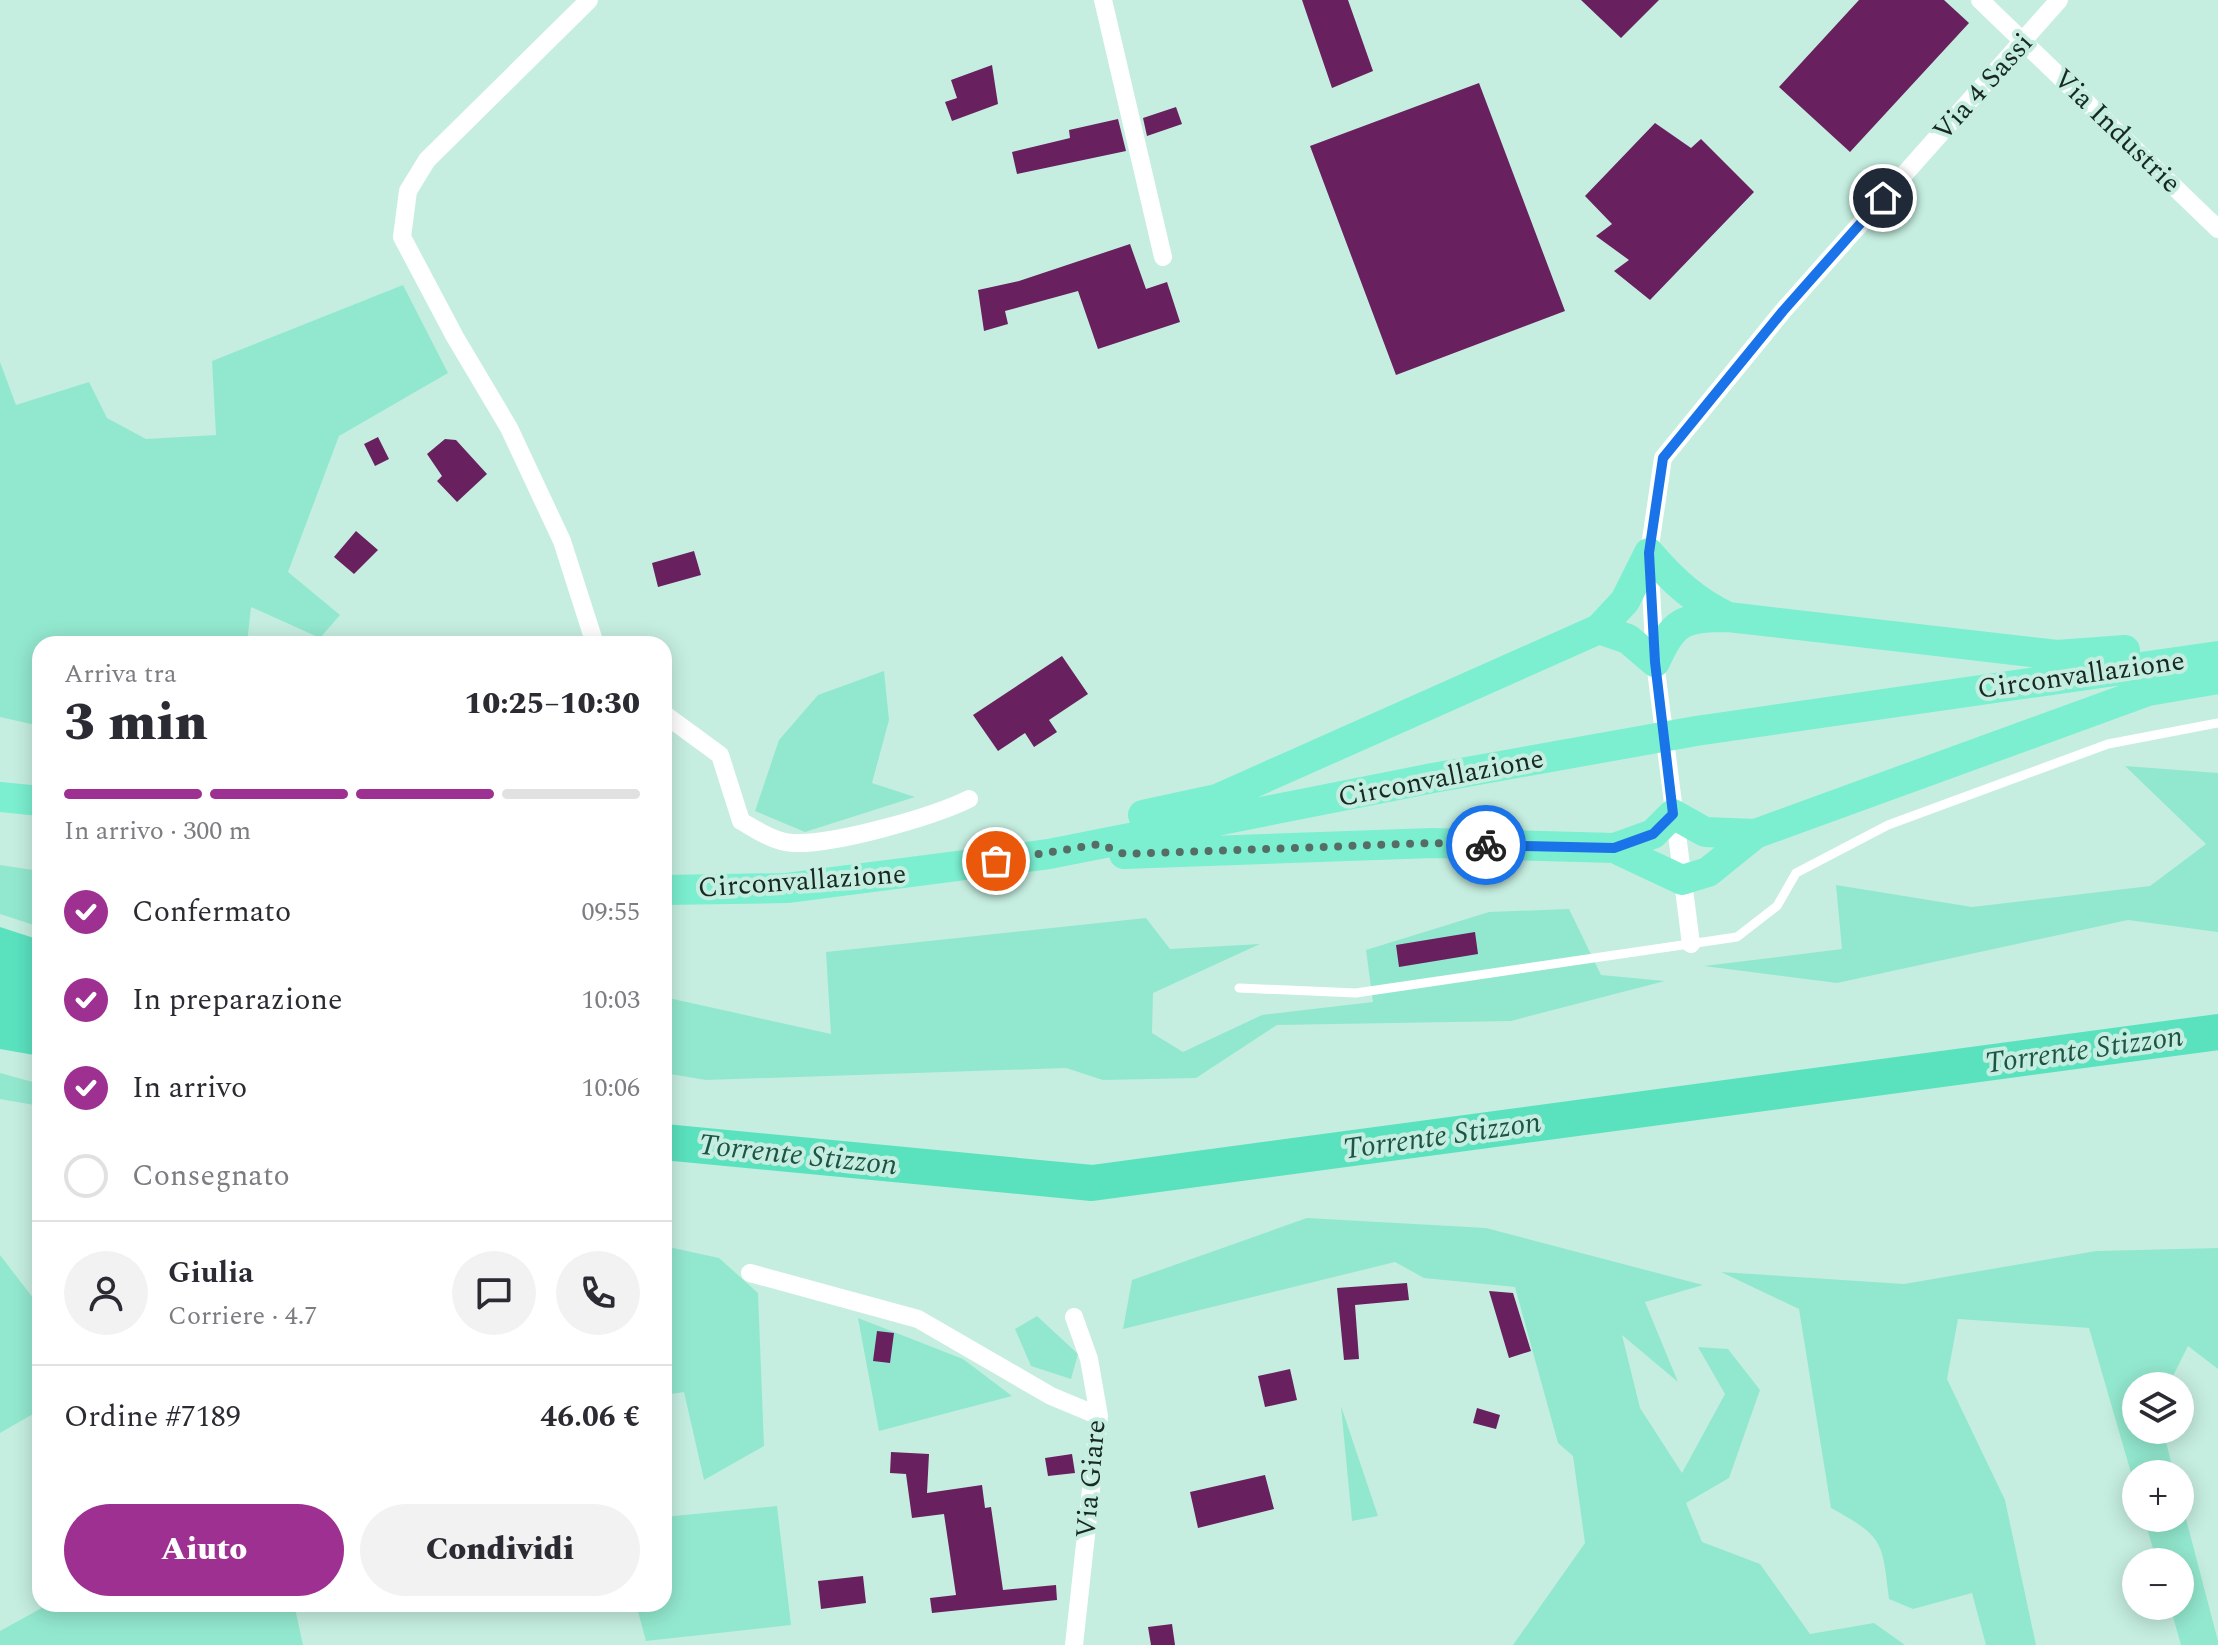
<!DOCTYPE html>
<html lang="it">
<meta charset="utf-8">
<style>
body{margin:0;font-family:Spectral,serif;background:#f2f2f3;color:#2b2b33;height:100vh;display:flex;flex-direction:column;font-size:30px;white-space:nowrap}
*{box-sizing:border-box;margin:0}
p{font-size:26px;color:#7c7c81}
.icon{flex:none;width:44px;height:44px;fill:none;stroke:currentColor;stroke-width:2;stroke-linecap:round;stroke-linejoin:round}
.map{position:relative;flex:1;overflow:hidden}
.sheet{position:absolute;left:32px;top:636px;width:640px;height:976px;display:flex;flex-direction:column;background:#fff;border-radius:24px;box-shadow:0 4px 20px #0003}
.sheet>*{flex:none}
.fabs{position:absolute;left:2122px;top:1372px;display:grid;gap:16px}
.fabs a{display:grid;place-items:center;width:72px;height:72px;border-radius:50%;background:#fff;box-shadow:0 4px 20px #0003;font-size:40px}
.pin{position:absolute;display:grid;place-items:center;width:68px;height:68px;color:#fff;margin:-34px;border:4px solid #fff;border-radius:50%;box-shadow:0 2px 8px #0007}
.courier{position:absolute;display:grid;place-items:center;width:80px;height:80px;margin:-40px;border:6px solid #1a73e8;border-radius:50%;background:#fff;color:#222;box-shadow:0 2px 10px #0007}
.summary em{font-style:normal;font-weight:800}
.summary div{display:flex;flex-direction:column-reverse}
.summary{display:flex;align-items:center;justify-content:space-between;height:136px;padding:0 32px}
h1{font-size:52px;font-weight:800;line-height:60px}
.bar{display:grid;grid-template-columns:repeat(4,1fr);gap:12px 8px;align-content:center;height:96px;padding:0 32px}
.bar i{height:10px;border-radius:6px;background:#e1e1e2}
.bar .active{background:#9d3090}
.bar p{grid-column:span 4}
.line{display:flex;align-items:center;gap:20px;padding:0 32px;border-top:2px solid #e1e1e2}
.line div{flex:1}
.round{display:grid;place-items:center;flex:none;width:84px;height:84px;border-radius:42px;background:#f2f2f3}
ol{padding:0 32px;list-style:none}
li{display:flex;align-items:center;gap:24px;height:88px}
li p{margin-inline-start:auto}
li .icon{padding:8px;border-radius:50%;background:#9d3090;color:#fff;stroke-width:4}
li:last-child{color:#7c7c81}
li i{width:44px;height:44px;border:4px solid #e1e1e2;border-radius:50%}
.cta{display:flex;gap:16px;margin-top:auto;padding:16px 32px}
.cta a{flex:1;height:92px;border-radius:48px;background:#9d3090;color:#fff;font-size:32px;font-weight:800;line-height:92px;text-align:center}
.cta a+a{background:#f2f2f3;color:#2b2b33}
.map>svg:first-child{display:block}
</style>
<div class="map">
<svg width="2218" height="1645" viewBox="0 0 2218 1645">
<rect width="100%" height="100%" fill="#c5eee0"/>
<path fill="#92e8ce" d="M403,285l45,88 -109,63 -51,136 52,43 -20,23 -69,-31 -4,37h-207v82l-40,-9v-355l16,43 73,-23 18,36 39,21 70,-4 -4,-74z
M884,671l5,49 -17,63 43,14 -110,35 -50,-21 24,-71 39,-45z
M2125,766l93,7v159l-90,-12 -291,63 -133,-17 138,-17 -6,-64 136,22 178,-21 56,-42z
M0,865l40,6v56l-40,-13z
M1569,909l32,66 64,6 -154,40 -234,4 -81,53 -93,2 -37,-12 -360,12 -42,-7v-76l167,37 -5,-82 320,-34 24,31 90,-5 -107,49 -1,40 31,19 79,-37 111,-13 -7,-52 123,-38z
M0,1073l40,11v22l-40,-7z
M1307,1218l179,10 217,57 -58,17 33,80 -56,-47 18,73 42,65 43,-79 -27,-47 30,2 32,41 -31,88 -43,25 16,39 58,22 50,70 64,-11 31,22h-392l72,-102 -12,-87 -15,-13 -43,-156 -91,-9 -29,-16 -272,67 9,-49z
M664,1246l55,12 39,35 6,153 -60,34 -20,-88 -20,3z
M2218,1248v121l-30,-23 -20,40h-32v44h27l11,44h-38v16l-47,-162 -131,-9 -11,60 58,121 31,145h-50l-14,-52 -59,16 -24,-10c-7,-58 -5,-62 -58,-91l-32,-199 -78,-37 183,12 192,-33z
M0,1255l40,52v103l-40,23z
M1037,1316l41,38 -7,25 -40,-13 -16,-37z
M858,1318l105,41 49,37 -133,35z
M1341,1406l37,110 -26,5z
M2180,1496l38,145v4h-37l-11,-39h10v-44h-23l-13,-44h36z
M777,1506l14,119 -145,16 -10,-37h28v-87z
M49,1604h245l9,41h-303v-14z"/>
<path fill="#5ae2bf" d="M0,927l40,13v116l-40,-7z"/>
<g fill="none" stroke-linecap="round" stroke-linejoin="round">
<path stroke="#5ae2bf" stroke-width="36" d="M664,1142l428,41 1126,-151"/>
</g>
<path fill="#68205f" d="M1302,0h46l25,71 -41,17z
M1581,0h78l-38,38z
M1859,0h85l25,23 -119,129 -71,-65z
M992,65l6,39 -46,17 -7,-19 12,-4 -6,-18z
M1479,83l86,228 -169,64 -86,-229z
M1176,107l6,17 -35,12 -4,-18z
M1118,119l8,32 -109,23 -5,-22 58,-14 -1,-8z
M1655,123l36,25 10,-9 53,53 -104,108 -36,-29 15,-11 -33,-24 16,-12 -27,-28z
M1130,244l16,45 21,-7 13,40 -82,27 -20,-58 -73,20 3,13 -24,7 -6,-41 41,-9z
M378,437l11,22 -14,7 -11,-22z
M445,439l11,1 31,34 -30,28 -20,-21 5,-5 -15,-22z
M356,531l22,19 -24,24 -20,-17z
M694,551l7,24 -43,12 -6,-24z
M1062,656l26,38 -39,26 8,12 -23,15 -9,-14 -27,18 -25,-36z
M1475,932l3,22 -79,13 -3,-22z
M1407,1283l2,17 -54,5 4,54 -15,1 -7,-72z
M1489,1291l24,2 18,58 -22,7z
M877,1331l17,2 -4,30 -17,-2z
M1290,1369l7,31 -32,7 -7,-31z
M1477,1408l23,7 -4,14 -23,-6z
M891,1452l38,2 -2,39 55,-8 3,23 6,-1 12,83 53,-5 1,15 -125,13 -2,-15 26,-3 -12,-81 -32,4 -6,-44 -16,-1z
M1072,1454l3,19 -27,3 -3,-18z
M1265,1475l9,34 -76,19 -8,-36z
M863,1576l3,27 -45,6 -3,-28z
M1172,1624l3,21h-24l-3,-18z"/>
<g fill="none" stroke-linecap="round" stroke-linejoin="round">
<path stroke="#fff" stroke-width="9" d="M1239,988l117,5 381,-56 40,-31 19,-33 92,-48 220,-81 110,-21"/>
<path stroke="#fff" stroke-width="18" d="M589,0l-162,160 -19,31 -6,46 53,100 54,91 53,113 33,103
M1103,0l60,257
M1980,0l238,229
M664,714l56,41 21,66c16,9 33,21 52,22 41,2 139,-26 176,-44
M1691,944l-36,-282 -6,-109 14,-95 120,-147 276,-311
M750,1273l168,46 133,77 48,20
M1074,1645l25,-229 -10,-57 -15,-42"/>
<path stroke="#7befd0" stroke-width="30" d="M1599,629l29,10 27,23c19,-41 27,-45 73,-45l329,38 68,-5
M0,797l40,4
M1143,815l74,-16 382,-170 26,-28 24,-48c24,28 46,48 79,64
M1614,848l68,32 26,-8 47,-38 393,-143 70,-12
M1124,854l309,-11 181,5 39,-14 20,-20 32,18 50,2
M664,890l123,-2 262,-34 384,-76 263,-47 522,-75"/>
</g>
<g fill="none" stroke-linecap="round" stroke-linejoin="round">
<path stroke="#556d65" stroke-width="8" stroke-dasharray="0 14.4" d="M996,861l104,-17 24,10 309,-11 53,2"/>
<path stroke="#1a73e8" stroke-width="10" d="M1486,845l128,3 39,-14 20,-20 -18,-152 -6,-109 14,-95 120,-147 100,-113"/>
</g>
<g text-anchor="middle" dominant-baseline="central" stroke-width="8" stroke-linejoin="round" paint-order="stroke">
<g font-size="28" fill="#182823" stroke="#c5eee0">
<text transform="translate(1983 87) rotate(-48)">Via 4 Sassi</text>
<text transform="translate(2117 131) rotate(44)">Via Industrie</text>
<text transform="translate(2081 675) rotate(-8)">Circonvallazione</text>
<text transform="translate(1441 778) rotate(-11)">Circonvallazione</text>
<text transform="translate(802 881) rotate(-4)">Circonvallazione</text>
<text transform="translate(1091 1479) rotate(-85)">Via Giare</text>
</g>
<g font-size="30" font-style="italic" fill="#1c5446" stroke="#c5eee0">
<text transform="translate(2084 1050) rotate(-8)">Torrente Stizzon</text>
<text transform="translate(1442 1136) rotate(-8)">Torrente Stizzon</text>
<text transform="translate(798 1155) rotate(6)">Torrente Stizzon</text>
</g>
</g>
</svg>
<div class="fabs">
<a><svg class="icon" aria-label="layers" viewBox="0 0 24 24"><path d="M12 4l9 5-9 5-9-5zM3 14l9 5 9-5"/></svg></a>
<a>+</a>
<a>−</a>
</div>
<div class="pin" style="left:996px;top:861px;background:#ea580c"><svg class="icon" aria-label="bag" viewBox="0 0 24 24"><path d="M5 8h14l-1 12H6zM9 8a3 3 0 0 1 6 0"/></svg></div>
<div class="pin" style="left:1883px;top:198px;background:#1f2937"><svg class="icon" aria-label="home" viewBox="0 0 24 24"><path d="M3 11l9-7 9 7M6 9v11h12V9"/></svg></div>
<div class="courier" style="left:1486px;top:845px"><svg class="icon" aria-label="bike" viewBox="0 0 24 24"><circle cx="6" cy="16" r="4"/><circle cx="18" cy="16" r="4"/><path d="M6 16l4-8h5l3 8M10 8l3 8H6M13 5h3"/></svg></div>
<section class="sheet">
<div class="summary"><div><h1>3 min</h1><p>Arriva tra</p></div><em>10:25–10:30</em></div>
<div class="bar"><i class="active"></i><i class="active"></i><i class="active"></i><i></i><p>In arrivo · 300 m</p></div>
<ol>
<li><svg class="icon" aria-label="check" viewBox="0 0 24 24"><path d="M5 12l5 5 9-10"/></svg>Confermato<p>09:55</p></li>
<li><svg class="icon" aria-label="check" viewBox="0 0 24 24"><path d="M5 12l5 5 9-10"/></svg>In preparazione<p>10:03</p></li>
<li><svg class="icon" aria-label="check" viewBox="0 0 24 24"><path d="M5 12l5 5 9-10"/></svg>In arrivo<p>10:06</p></li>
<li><i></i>Consegnato</li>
</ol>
<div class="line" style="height:144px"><a class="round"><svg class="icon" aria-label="person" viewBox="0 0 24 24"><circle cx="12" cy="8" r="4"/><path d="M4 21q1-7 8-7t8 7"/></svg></a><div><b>Giulia</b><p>Corriere · 4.7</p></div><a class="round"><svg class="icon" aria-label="chat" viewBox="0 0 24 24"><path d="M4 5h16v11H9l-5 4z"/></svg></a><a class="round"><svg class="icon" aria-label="phone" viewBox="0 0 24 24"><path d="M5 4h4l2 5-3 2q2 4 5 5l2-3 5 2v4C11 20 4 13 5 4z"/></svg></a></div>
<div class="line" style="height:104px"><div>Ordine #7189</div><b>46.06 €</b></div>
<div class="cta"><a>Aiuto</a><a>Condividi</a></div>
</section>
</div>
